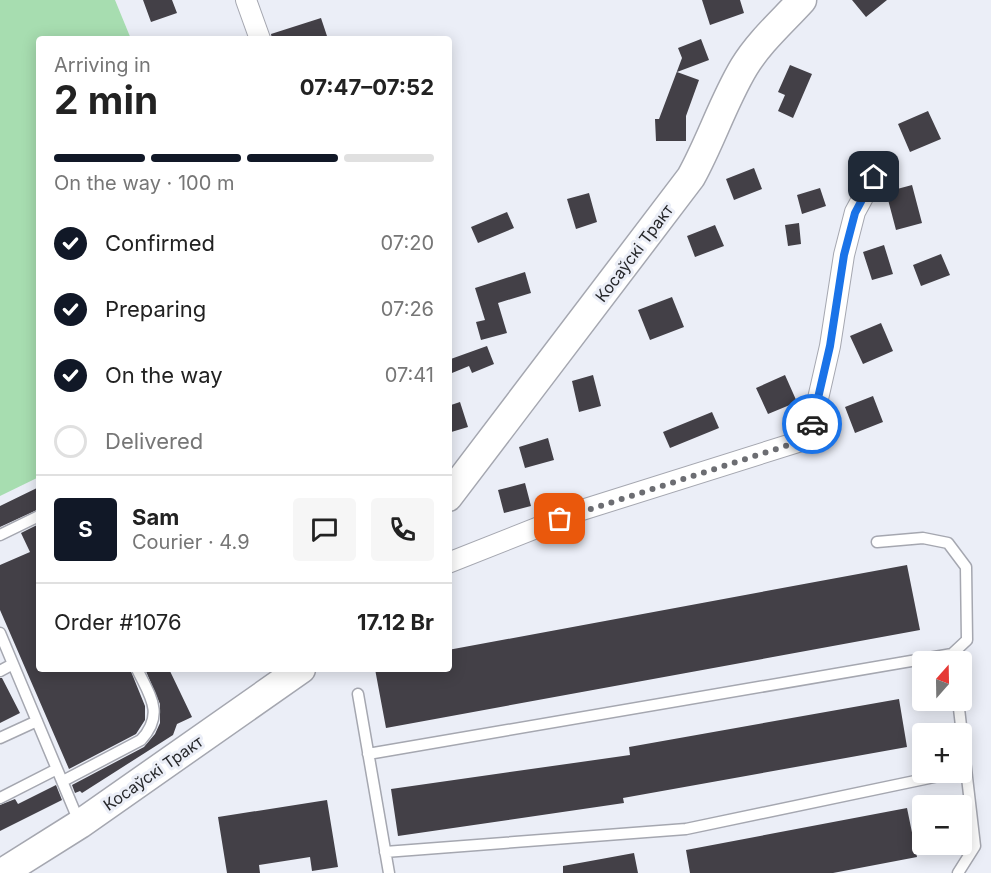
<!DOCTYPE html>
<meta charset="utf-8">
<style>
body{margin:0;font-family:Inter,sans-serif;background:#f6f6f6;color:#222;height:100vh;display:flex;flex-direction:column;font-size:22px;white-space:nowrap}
*{box-sizing:border-box;margin:0}
p{font-size:20px;color:#767676}
.icon{flex:none;width:33px;height:33px;fill:none;stroke:currentColor;stroke-width:2;stroke-linecap:round;stroke-linejoin:round}
.map{position:relative;flex:1;overflow:hidden}
.drawer{position:absolute;left:36px;top:36px;width:416px;height:636px;display:flex;flex-direction:column;background:#fff;border-radius:6px;box-shadow:0 3px 15px #0003}
.drawer>*{flex:none}
.needle{width:39px;rotate:20deg}
.fabs{position:absolute;left:912px;top:651px;display:grid;gap:12px}
.fabs a{display:grid;place-items:center;width:60px;height:60px;border-radius:6px;background:#fff;box-shadow:0 3px 15px #0003;font-size:30px}
.pin{position:absolute;display:grid;place-items:center;width:51px;height:51px;color:#fff;margin:-26px;border-radius:12px;box-shadow:0 3px 9px #0006}
.courier{position:absolute;display:grid;place-items:center;width:60px;height:60px;margin:-30px;border:4px solid #1a73e8;border-radius:50%;background:#fff;color:#222;box-shadow:0 2px 8px #0007}
.overview em{font-style:normal;font-weight:700}
.overview div{display:flex;flex-direction:column-reverse}
.overview{display:flex;align-items:center;justify-content:space-between;height:102px;padding:0 18px}
h1{font-size:39px;font-weight:700;line-height:45px}
.bar{display:grid;grid-template-columns:repeat(4,1fr);gap:9px 6px;align-content:center;height:72px;padding:0 18px}
.bar i{height:8px;border-radius:4px;background:#e0e0e0}
.bar .active{background:#111827}
.bar p{grid-column:span 4}
.line{display:flex;align-items:center;gap:15px;padding:0 18px;border-top:2px solid #e0e0e0}
.line div{flex:1}
.round{display:grid;place-items:center;flex:none;width:63px;height:63px;border-radius:6px;background:#f6f6f6}
ol{padding:0 18px;list-style:none}
li{display:flex;align-items:center;gap:18px;height:66px}
li p{margin-inline-start:auto}
li .icon{padding:6px;border-radius:50%;background:#111827;color:#fff;stroke-width:4}
li:last-child{color:#767676}
li i{width:33px;height:33px;border:3px solid #e0e0e0;border-radius:50%}
.map>svg:first-child{display:block}
</style>
<div class="map">
<svg width="991" height="873" viewBox="0 0 991 873">
<rect width="100%" height="100%" fill="#ebeef7"/>
<path fill="#a7ddb0" d="M0,0h115l16,39h-92v438l-39,19z"/>
<path fill="#434047" d="M143,0h29l5,13 -26,9z
M702,0h38l4,13 -34,12z
M852,0h35l-21,17z
M321,18l7,21h-56l-1,-5z
M701,39l8,21 -32,12 22,8 -13,36v25h-30l-1,-22h4l23,-61 -4,-10z
M790,65l22,9 -19,44 -15,-7 7,-16 -7,-3z
M928,111l13,28 -31,13 -12,-28z
M754,168l8,21 -28,11 -8,-21z
M912,185l10,38 -26,7 -10,-38z
M820,188l6,18 -24,8 -5,-19z
M589,193l8,29 -21,7 -9,-30z
M507,212l7,16 -36,15 -7,-16z
M799,223l2,21 -13,2 -3,-21z
M715,225l9,21 -29,11 -8,-21z
M884,245l9,29 -21,6 -9,-28z
M941,254l9,21 -29,11 -8,-21z
M525,272l6,21 -33,10 9,30 -26,7 -5,-18 9,-2 -10,-32z
M672,297l12,30 -34,13 -12,-30z
M881,323l12,28 -30,13 -13,-28z
M487,346l7,18 -22,9 -3,-7 -17,7 -4,-13z
M593,375l8,31 -22,6 -7,-31z
M785,375l12,27 -29,12 -12,-26z
M873,396l10,26 -28,11 -10,-26z
M460,402l8,25 -20,6v-27z
M712,412l7,16 -49,20 -7,-16z
M548,438l6,22 -29,8 -6,-21z
M525,483l6,23 -27,7 -6,-23z
M39,487v22l-39,18v-21z
M39,524v145h91l15,37v14l-9,14 -67,35 -69,-159v-45l30,-13 -9,-19z
M907,565l13,65 -534,98 -11,-59h73v-19z
M145,669h24l23,48 -15,7 -4,11 -91,58 -2,-2 -5,2 -3,-8 72,-38 11,-13 5,-11v-19z
M0,678h2l18,35 -20,10z
M899,699l8,48 -284,51 1,5 -226,33 -7,-47 239,-34 -1,-8z
M56,785l6,15 -62,31v-26l15,-6 3,5z
M327,800l11,67 -26,4 -2,-14 -51,8 1,8h-33l-9,-56z
M907,808l10,49 -84,16h-143l-4,-23z
M634,853l4,20h-75v-7z"/>
<g fill="none" stroke-linecap="round" stroke-linejoin="round">
<defs>
<path id="service" d="M0,535l39,-19
M877,542l46,-4 25,5 18,24 1,73 -15,14 1,7
M0,633l80,191
M0,671l13,-7
M358,694l31,179
M958,700l17,146 -17,27
M0,738l37,-17
M368,754l584,-100
M63,781l78,-41c24,-26 9,-44 -4,-71
M0,798l57,-29
M385,852l301,-23 272,-57"/>
<path id="minor" d="M246,0l14,39
M448,563l134,-53 216,-68 14,-17 18,-79 14,-91 11,-43 19,-35"/>
<path id="secondary" d="M448,497l243,-320c20,-36 32,-75 53,-110 15,-25 39,-46 58,-67
M2,873l78,-49 221,-155"/>
</defs>
<use href="#service" stroke="#a5a7b0" stroke-width="13"/>
<use href="#minor" stroke="#a5a7b0" stroke-width="22"/>
<use href="#secondary" stroke="#a5a7b0" stroke-width="31"/>
<use href="#service" stroke="#fff" stroke-width="10"/>
<use href="#minor" stroke="#fff" stroke-width="20"/>
<use href="#secondary" stroke="#fff" stroke-width="28"/>
</g>
<g fill="none" stroke-linecap="round" stroke-linejoin="round">
<path stroke="#6c6d72" stroke-width="6" stroke-dasharray="0 10.8" d="M560,519l238,-77 14,-18"/>
<path stroke="#1a73e8" stroke-width="8" d="M812,424l18,-78 14,-91 11,-42 19,-36"/>
</g>
<g text-anchor="middle" dominant-baseline="central" stroke-width="6" stroke-linejoin="round" paint-order="stroke">
<g font-size="16" fill="#27282b" stroke="#ebeef7">
<text transform="translate(634 253) rotate(-53)">Косаўскі Тракт</text>
<text transform="translate(153 773) rotate(-35)">Косаўскі Тракт</text>
</g>
</g>
</svg>
<div class="fabs">
<a><svg class="needle" viewBox="-14 -14 28 28"><path d="M0-13l5 13h-10z" fill="#e53935"/><path d="M0 13l5-13h-10z" fill="#767676"/></svg></a>
<a>+</a>
<a>−</a>
</div>
<div class="pin" style="left:560px;top:519px;background:#ea580c"><svg class="icon" aria-label="bag" viewBox="0 0 24 24"><path d="M5 8h14l-1 12H6zM9 8a3 3 0 0 1 6 0"/></svg></div>
<div class="pin" style="left:874px;top:177px;background:#1f2937"><svg class="icon" aria-label="home" viewBox="0 0 24 24"><path d="M3 11l9-7 9 7M6 9v11h12V9"/></svg></div>
<div class="courier" style="left:812px;top:424px"><svg class="icon" aria-label="car" viewBox="0 0 24 24"><path d="M5 17H2v-5l4-1 3-4h7l3 4 3 1v5h-3M9 17h6M6 11h13"/><circle cx="7" cy="17" r="2"/><circle cx="17" cy="17" r="2"/></svg></div>
<section class="drawer">
<div class="overview"><div><h1>2 min</h1><p>Arriving in</p></div><em>07:47–07:52</em></div>
<div class="bar"><i class="active"></i><i class="active"></i><i class="active"></i><i></i><p>On the way · 100 m</p></div>
<ol>
<li><svg class="icon" aria-label="check" viewBox="0 0 24 24"><path d="M5 12l5 5 9-10"/></svg>Confirmed<p>07:20</p></li>
<li><svg class="icon" aria-label="check" viewBox="0 0 24 24"><path d="M5 12l5 5 9-10"/></svg>Preparing<p>07:26</p></li>
<li><svg class="icon" aria-label="check" viewBox="0 0 24 24"><path d="M5 12l5 5 9-10"/></svg>On the way<p>07:41</p></li>
<li><i></i>Delivered</li>
</ol>
<div class="line" style="height:108px"><b class="round" style="background:#111827;color:#fff">S</b><div><b>Sam</b><p>Courier · 4.9</p></div><a class="round"><svg class="icon" aria-label="chat" viewBox="0 0 24 24"><path d="M4 5h16v11H9l-5 4z"/></svg></a><a class="round"><svg class="icon" aria-label="phone" viewBox="0 0 24 24"><path d="M5 4h4l2 5-3 2q2 4 5 5l2-3 5 2v4C11 20 4 13 5 4z"/></svg></a></div>
<div class="line" style="height:78px"><div>Order #1076</div><b>17.12 Br</b></div>
</section>
</div>
